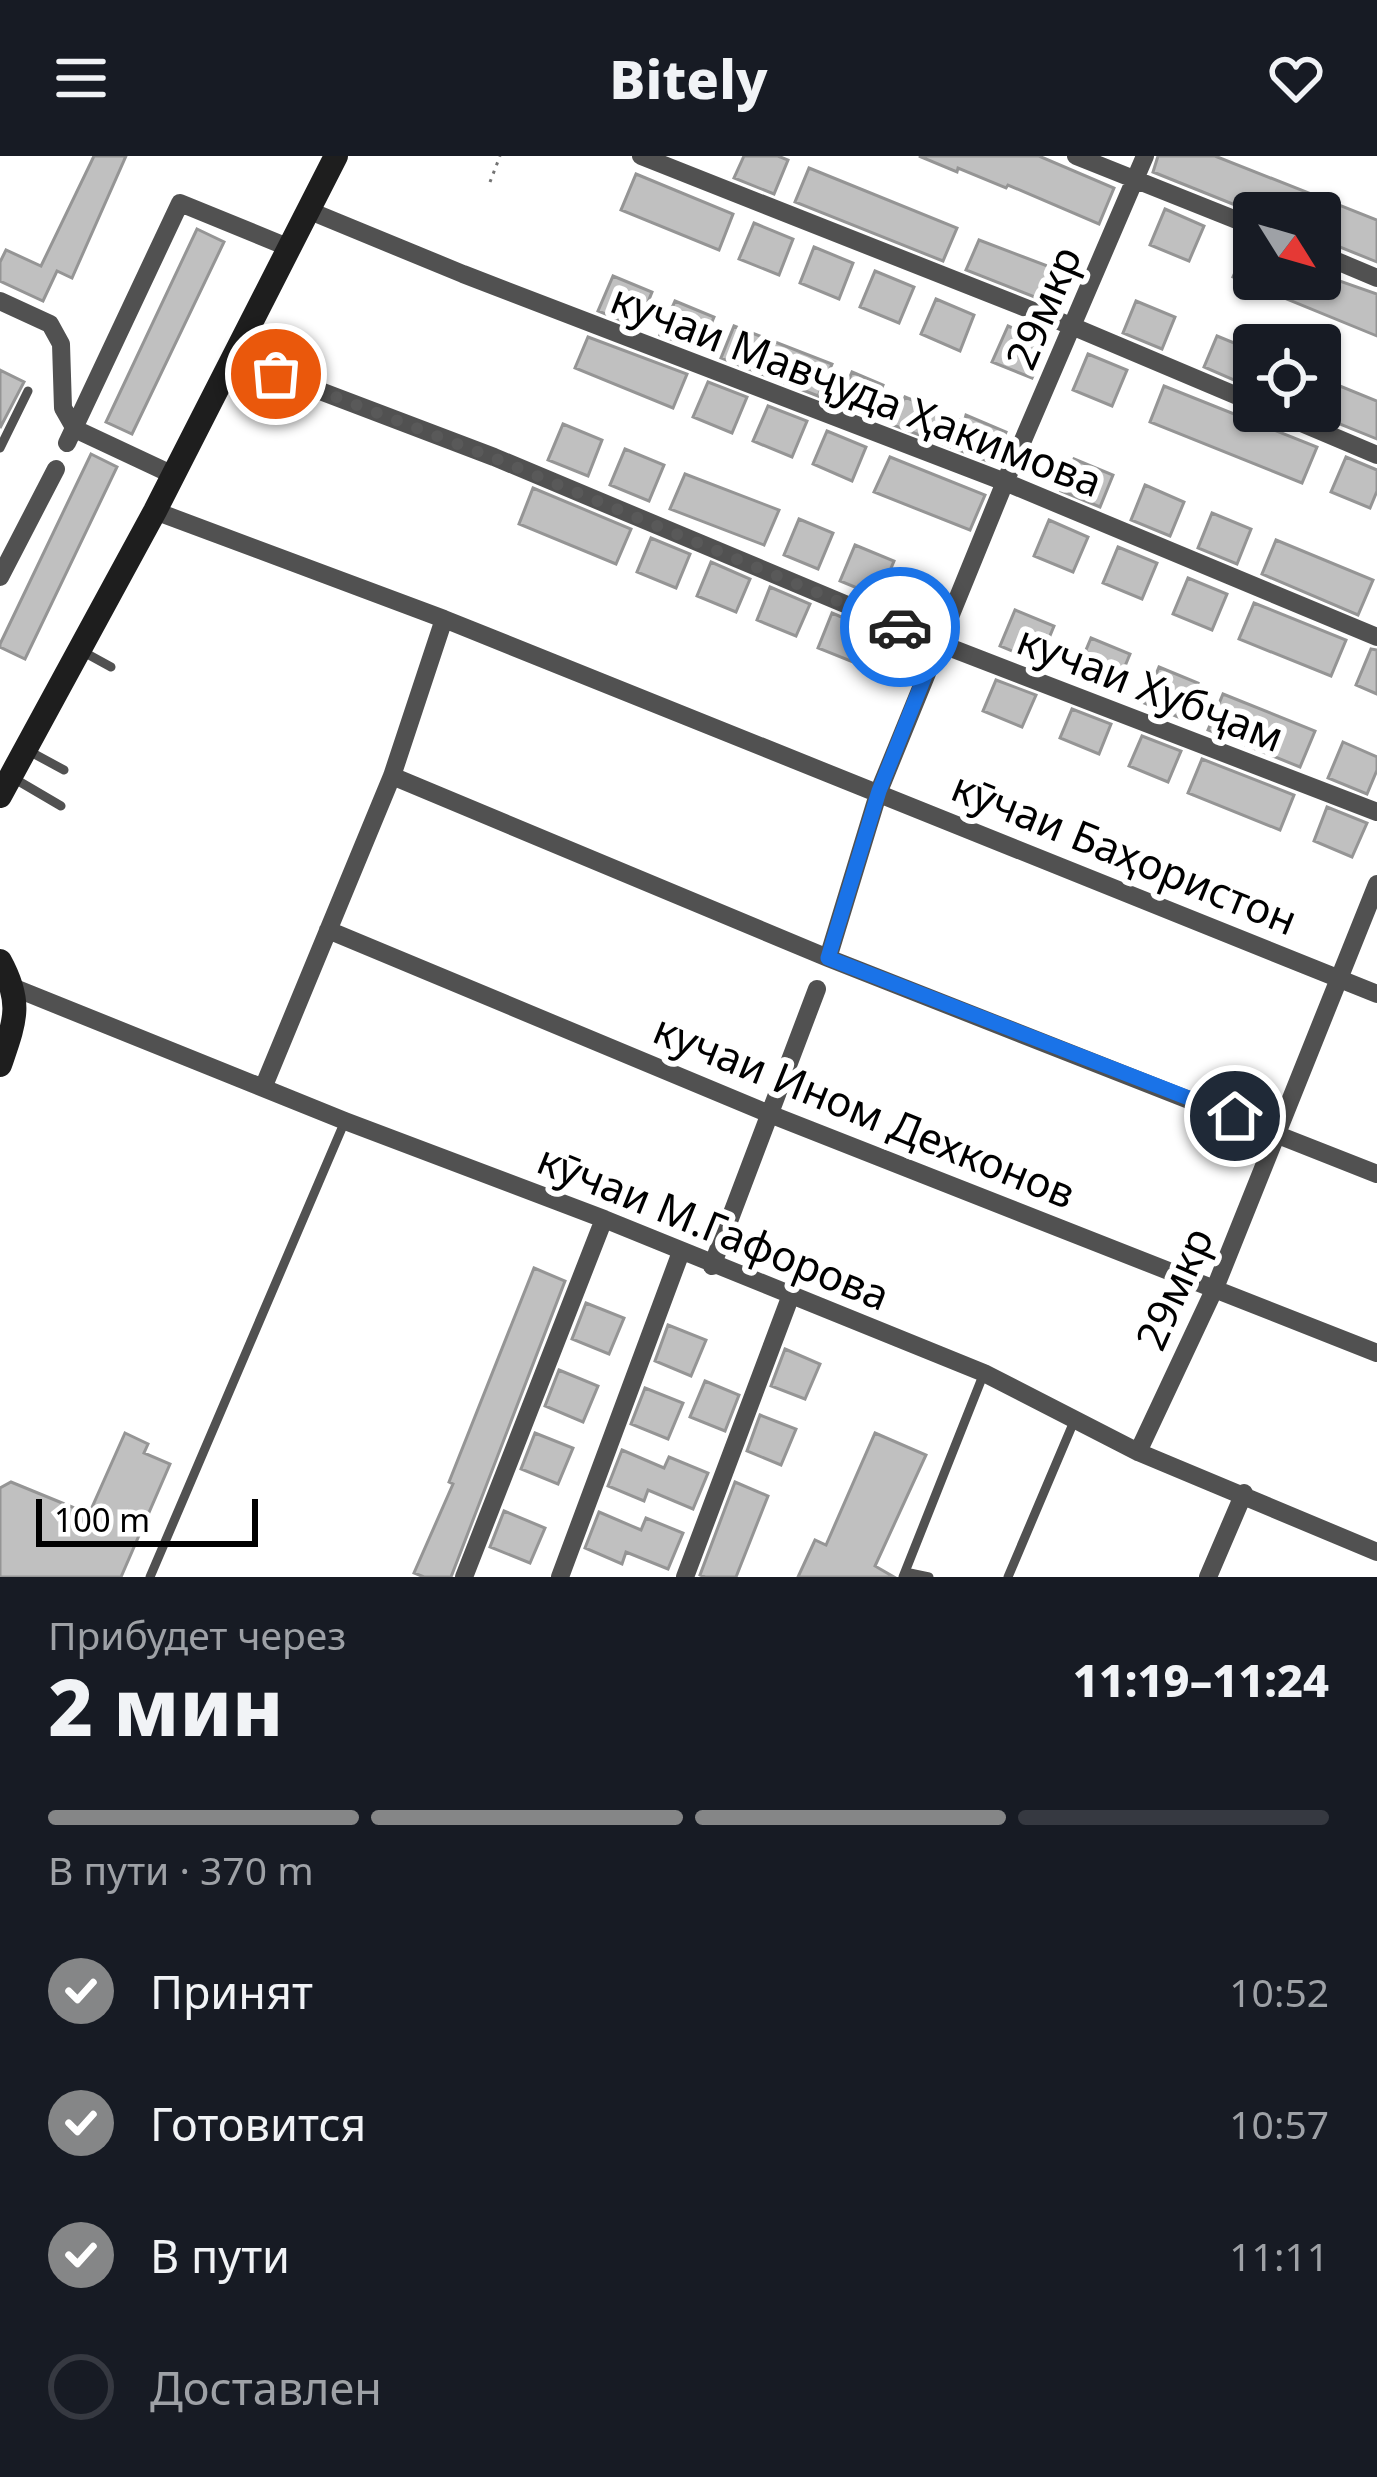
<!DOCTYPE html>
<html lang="ru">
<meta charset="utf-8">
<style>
body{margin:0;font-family:"Noto Sans",sans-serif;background:#20242c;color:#f1f3f6;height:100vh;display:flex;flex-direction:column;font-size:45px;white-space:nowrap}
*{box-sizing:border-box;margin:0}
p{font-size:39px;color:#9ea1a6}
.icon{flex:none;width:66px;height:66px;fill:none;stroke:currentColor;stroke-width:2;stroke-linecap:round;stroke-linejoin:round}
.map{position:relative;height:1421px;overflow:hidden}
.panel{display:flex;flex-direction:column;background:#171b24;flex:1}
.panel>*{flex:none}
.needle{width:78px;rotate:127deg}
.fabs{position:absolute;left:1233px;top:36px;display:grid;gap:24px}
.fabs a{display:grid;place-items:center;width:108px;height:108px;border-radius:12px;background:#171b24;box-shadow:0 3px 9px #0004;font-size:60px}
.scale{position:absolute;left:36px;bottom:30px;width:222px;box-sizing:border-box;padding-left:12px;border:6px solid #000;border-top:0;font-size:33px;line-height:42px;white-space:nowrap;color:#000;-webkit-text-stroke:9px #fff;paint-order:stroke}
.pin{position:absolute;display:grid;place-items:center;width:102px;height:102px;color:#fff;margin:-51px;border:6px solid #fff;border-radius:50%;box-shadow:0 3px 12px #0007}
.courier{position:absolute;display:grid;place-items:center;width:120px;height:120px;margin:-60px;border:9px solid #1a73e8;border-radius:50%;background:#fff;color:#222;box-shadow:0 3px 15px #0007}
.overview em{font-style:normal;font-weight:800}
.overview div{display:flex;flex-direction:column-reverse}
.overview{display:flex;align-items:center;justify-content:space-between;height:204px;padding:0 48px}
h1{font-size:78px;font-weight:800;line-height:90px}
.bar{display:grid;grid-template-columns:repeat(4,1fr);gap:18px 12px;align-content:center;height:144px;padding:0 48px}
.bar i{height:15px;border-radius:9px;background:#363941}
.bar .selected{background:#858687}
.bar p{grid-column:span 4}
ol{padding:0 48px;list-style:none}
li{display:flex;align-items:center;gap:36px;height:132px}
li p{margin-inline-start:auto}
li .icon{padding:12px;border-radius:50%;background:#858687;color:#fff;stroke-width:4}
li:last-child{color:#9ea1a6}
li i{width:66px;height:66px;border:6px solid #363941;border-radius:50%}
header{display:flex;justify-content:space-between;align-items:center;height:156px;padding:0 48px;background:#171b24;font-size:54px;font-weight:800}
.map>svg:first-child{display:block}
</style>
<header><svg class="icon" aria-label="menu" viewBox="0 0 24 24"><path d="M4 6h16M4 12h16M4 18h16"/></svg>Bitely<svg class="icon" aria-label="heart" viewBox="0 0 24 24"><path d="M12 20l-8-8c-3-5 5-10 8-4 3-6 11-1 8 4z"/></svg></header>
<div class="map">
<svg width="1377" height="1421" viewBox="0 0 1377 1421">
<rect width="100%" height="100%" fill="#fff"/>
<path fill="#c0c0c0" stroke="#959595" stroke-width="3" d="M94,0h32l-54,122 -15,-7 -14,30 -43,-20v-19l6,-12 35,16z
M744,0h34l10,4 -14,34 -40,-16z
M919,0h120l75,32 -15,36 -91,-39 -2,3 -48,-20 -1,4z
M1158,0h57l162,64v42l-57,-23v-26h-65l-102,-41z
M809,12l148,60 -14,33 -148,-59z
M636,18l97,40 -14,36 -98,-40z
M1165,53l39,17 -15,35 -39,-16z
M754,67l39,16 -14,36 -40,-16z
M197,73l27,13 -92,192 -26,-12z
M979,84l95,36 -14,31 -94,-37z
M1249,84h5v39h66v-5l57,20v42l-144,-59z
M814,91l39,16 -14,36 -39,-16z
M875,115l39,16 -15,36 -39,-16z
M613,120l39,16 -14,35 -40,-16z
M936,143l38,16 -14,36 -39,-17z
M675,145l39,16 -14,33 -40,-15z
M1136,145l39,16 -13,32 -39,-16z
M734,170l98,38 -14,32 -97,-38z
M1008,170l39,17 -15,35 -40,-16z
M1217,180l37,15 -11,33 -39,-17z
M588,181l99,37 -14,34 -98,-40z
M1088,198l39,16 -15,36 -39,-16z
M0,214l24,12 -24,46z
M852,216l31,13 -13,31 -31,-12z
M1325,224l52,21v38l-57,-23v-24z
M708,226l39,15 -15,36 -39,-16z
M1164,230l153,61 -15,36 -152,-61z
M905,241l59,25 2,-7 40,17 -13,31 -100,-38z
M768,250l39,15 -15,36 -39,-16z
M563,268l39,16 -14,36 -40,-16z
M827,275l39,16 -14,34 -39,-17z
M625,293l39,16 -15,36 -39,-16z
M91,298l26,13 -92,192 -25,-12v-3z
M890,301l95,38 -15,35 -96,-38z
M1346,301l31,13v21l-7,17 -39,-16z
M1074,303l39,16 -13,32 -39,-16z
M685,318l94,36 -15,35 -94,-36z
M1145,329l39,17 -14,34 -39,-16z
M533,332l98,41 -15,35 -97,-40z
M1212,357l39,16 -14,35 -39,-16z
M799,363l34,14 -15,36 -34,-14z
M1049,364l39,17 -15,35 -39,-16z
M651,382l39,16 -14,34 -39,-16z
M1276,384l97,40 -15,35 -96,-41z
M855,389l39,16 -15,36 -39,-16z
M1118,391l39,16 -15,36 -39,-16z
M711,406l39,17 -14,33 -39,-16z
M1188,422l39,16 -15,36 -39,-16z
M770,431l40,17 -14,32 -39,-16z
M1254,447l92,37 -15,36 -92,-37z
M1015,454l39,16 -15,36 -39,-16z
M832,457l90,38 -14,33 -90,-36z
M1091,482l39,16 -15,36 -39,-16z
M1371,493l6,1v44l-21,-9z
M1159,511l39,16 -15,36 -39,-16z
M996,524l40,15 -14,32 -39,-16z
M1223,538l92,37 -15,36 -92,-37z
M1072,553l39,15 -12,30 -39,-16z
M1142,580l39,15 -13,31 -39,-16z
M1343,586l34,15v13l-10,24 -39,-16z
M1202,603l92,36 -14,35 -92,-37z
M1327,651l40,16 -15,34 -38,-16z
M534,1112l31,13 -114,296h-27l-10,-4 39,-89 -4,-2z
M586,1147l38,15 -15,36 -37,-15z
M668,1169l38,15 -15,36 -36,-15z
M785,1193l35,15 -15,35 -34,-13z
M559,1214l39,16 -15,36 -38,-16z
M705,1225l34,14 -14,36 -35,-14z
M645,1232l38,15 -15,36 -37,-15z
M760,1259l36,14 -15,36 -34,-14z
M125,1277l23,11 -4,9 26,11 -49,113h-121v-89l11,-6 78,32z
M535,1277l38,15 -15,36 -37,-15z
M875,1277l51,22 -51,111 19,11h-96l17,-37 11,5z
M622,1294l42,18 5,-11 39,16 -15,36 -45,-19 -4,11 -36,-15z
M735,1326l33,14 -32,81h-31l-5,-2z
M504,1355l41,17 -15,35 -40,-16z
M599,1356l42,18 5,-12 37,15 -15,36 -42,-17 -4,12 -37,-16z"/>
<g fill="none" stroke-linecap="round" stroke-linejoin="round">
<path stroke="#737373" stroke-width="3" stroke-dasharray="3 6" stroke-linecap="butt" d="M490,26l10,-26"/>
<path stroke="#515151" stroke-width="9" d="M0,292l28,-57
M80,494l31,17
M27,594l37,20
M15,623l46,27
M905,1416l24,5
M150,1421l195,-456
M903,1421l81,-204
M1008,1421l67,-158"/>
<path stroke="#515151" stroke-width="18" d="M641,0l433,171 180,76
M1076,0l178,71
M310,55l153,63 542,208 372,155
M1320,98l57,24
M0,145l50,23 11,20 2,64 12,21 96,45
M233,202l261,99 444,186 439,169
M1273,255l104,44
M67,287l113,-240 110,45
M155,355l289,108 933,375
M0,421l56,-108
M392,620l436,182 549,216
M328,774l439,183 610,240
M828,802l51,-167 126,-309 140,-326
M15,832l330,133 259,98 380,154 154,79 239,100
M263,932l129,-312 52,-157
M712,1110l105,-277
M1138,1296l77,-164 162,-404
M464,1421l140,-358
M560,1421l121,-325
M685,1421l106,-282
M1208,1421l36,-84"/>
<path stroke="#1e1e1e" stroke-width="24" d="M0,640l155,-285 181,-355
M0,805c23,42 15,60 0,104"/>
</g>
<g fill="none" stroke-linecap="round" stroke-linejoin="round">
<path stroke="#595959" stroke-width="12" stroke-dasharray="0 21.6" d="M276,218l218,84 406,169"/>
<path stroke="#1a73e8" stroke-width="15" d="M900,471l38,16 -59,148 -51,167 407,158"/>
</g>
<g text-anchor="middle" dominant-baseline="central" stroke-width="12" stroke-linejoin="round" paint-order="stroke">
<g font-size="42" fill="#000" stroke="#fff">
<text transform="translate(1042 151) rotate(-67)">29мкр</text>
<text transform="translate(857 233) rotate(21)">кучаи Мавҷуда Ҳакимова</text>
<text transform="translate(1151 531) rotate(21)">кучаи Хубҷам</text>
<text transform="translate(1125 696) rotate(22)">кӯчаи Баҳористон</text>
<text transform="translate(865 954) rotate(22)">кучаи Ином Дехконов</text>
<text transform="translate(714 1070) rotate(22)">кӯчаи М.Гафорова</text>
<text transform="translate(1173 1132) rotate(-66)">29мкр</text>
</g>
</g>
</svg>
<div class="fabs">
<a><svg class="needle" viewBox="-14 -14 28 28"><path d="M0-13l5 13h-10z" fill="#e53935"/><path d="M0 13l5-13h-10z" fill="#9ea1a6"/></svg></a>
<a><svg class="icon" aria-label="locate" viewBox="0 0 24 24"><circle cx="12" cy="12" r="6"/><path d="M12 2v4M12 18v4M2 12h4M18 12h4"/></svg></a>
</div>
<div class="scale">100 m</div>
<div class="pin" style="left:276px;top:218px;background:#ea580c"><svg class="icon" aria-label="bag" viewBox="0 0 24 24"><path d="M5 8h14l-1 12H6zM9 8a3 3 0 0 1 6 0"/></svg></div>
<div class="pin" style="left:1235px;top:960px;background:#1f2937"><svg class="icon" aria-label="home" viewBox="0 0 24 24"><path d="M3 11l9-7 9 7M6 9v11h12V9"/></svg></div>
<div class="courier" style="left:900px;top:471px"><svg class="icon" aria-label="car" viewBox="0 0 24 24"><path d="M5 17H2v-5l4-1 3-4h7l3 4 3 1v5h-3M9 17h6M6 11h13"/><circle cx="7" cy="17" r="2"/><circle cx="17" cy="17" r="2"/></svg></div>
</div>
<section class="panel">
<div class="overview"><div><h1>2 мин</h1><p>Прибудет через</p></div><em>11:19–11:24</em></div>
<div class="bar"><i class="selected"></i><i class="selected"></i><i class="selected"></i><i></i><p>В пути · 370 m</p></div>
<ol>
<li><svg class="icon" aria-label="check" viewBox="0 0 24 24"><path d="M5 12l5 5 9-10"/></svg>Принят<p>10:52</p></li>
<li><svg class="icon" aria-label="check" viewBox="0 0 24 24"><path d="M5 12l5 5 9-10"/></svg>Готовится<p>10:57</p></li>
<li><svg class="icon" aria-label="check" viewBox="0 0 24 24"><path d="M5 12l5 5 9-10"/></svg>В пути<p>11:11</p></li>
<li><i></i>Доставлен</li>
</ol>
</section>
